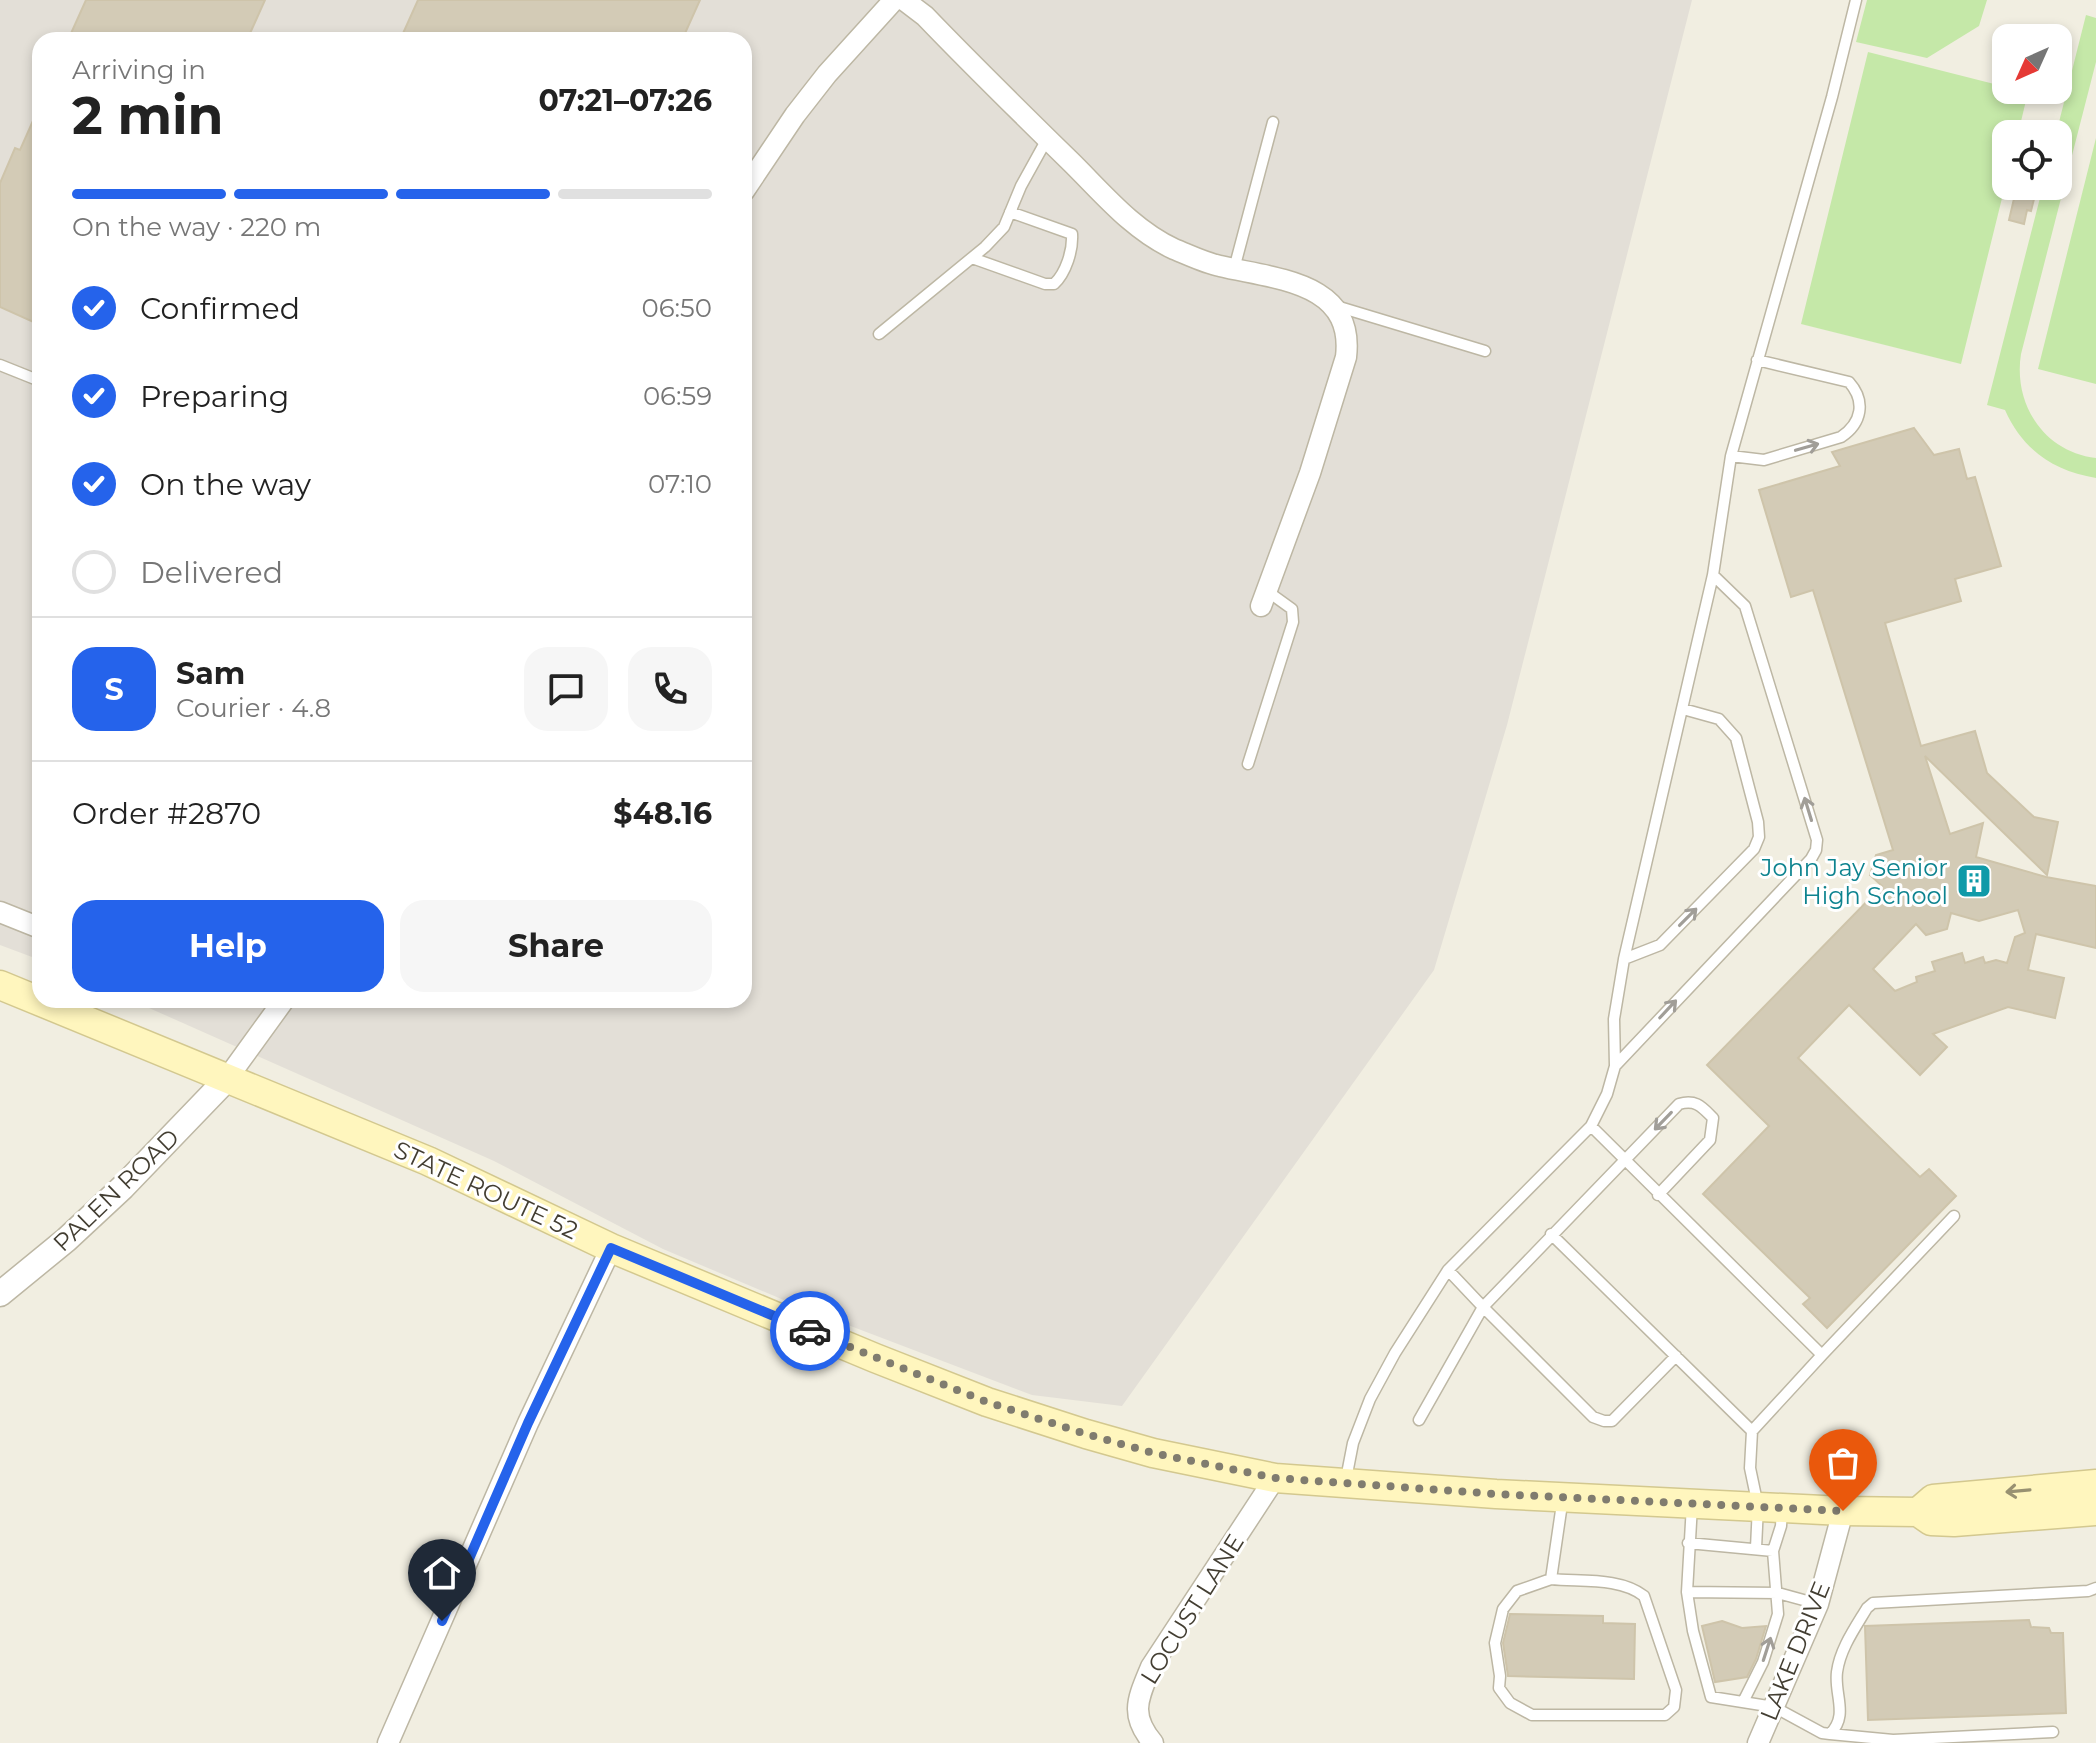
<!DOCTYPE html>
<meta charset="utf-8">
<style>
body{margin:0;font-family:Montserrat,sans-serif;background:#f6f6f6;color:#222;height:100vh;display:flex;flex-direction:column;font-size:30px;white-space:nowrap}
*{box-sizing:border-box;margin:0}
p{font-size:26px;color:#767676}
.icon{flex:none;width:44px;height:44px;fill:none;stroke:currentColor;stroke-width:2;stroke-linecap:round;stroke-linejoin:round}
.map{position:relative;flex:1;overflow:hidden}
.drawer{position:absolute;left:32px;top:32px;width:720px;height:976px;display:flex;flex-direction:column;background:#fff;border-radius:24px;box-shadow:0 4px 12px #0003}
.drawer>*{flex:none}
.needle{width:52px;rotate:225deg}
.buttons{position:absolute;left:1992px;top:24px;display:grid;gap:16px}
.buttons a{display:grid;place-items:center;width:80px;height:80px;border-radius:16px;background:#fff;box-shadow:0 4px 12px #0003;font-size:40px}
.pin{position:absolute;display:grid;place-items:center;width:68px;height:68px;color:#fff;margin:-82px -34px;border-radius:50% 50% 50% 0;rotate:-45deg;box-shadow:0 0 8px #0007}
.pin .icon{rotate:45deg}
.courier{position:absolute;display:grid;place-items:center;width:80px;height:80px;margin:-40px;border:6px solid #2563eb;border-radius:50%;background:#fff;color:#222;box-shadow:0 2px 10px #0007}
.headline em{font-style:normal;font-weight:700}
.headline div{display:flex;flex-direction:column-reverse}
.headline{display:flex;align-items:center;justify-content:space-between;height:136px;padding:0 40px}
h1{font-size:52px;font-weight:700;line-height:60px}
.bar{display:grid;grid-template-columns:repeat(4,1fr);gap:12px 8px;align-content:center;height:96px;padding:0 40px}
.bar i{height:10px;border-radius:6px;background:#e0e0e0}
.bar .selected{background:#2563eb}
.bar p{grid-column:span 4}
.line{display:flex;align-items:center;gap:20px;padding:0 40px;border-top:2px solid #e0e0e0}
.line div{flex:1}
.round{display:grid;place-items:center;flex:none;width:84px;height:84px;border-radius:24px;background:#f6f6f6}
ol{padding:0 40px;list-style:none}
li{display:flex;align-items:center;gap:24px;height:88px}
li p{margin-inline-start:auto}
li .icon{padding:8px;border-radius:50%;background:#2563eb;color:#fff;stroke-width:4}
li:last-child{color:#767676}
li i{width:44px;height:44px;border:4px solid #e0e0e0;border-radius:50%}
.primary-button{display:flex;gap:16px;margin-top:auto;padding:16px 40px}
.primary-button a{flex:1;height:92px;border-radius:24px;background:#2563eb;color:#fff;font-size:32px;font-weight:700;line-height:92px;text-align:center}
.primary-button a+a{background:#f6f6f6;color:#222}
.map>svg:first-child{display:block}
</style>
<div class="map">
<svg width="2096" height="1743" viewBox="0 0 2096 1743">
<rect width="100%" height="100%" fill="#f1eee1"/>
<path fill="#e3dfd7" d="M0,0h1692l-185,725 -73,245 -312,436 -90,-11 -234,-89 -135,-57 -169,-88 -363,-161h613v-960h-704v920l-40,-15z"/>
<path fill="#c5e8a8" d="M1867,0h120l-8,26 -52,32 -71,-16z
M2086,15l10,3v44l-75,292c-8,50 23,98 75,104v20c-43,-7 -73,-28 -91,-68l-18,-5 56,-219h15v-52h-2z
M1868,52l138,35v3l22,2 -10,42h-12v48l-45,182 -160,-40z
M2096,138v246l-58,-15z"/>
<path fill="#d3cbb6" stroke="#cec4aa" stroke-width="2" fill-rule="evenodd" d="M86,0h179l-18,40h-179z
M418,0h282l-18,40h-282z
M40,105v220l-40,-18v-124l15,-35 5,2z
M2017,186l19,5 -5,20 -4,-1 -3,14 -15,-4z
M1914,428l20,27 25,-6 8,30 8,-2 26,89 -46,13 6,22 -76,22 36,123 54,-15 12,42 47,44 24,5 -11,53 -122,-119 25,78 33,-11 -7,34 70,20 50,9v62l-60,-14 -8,36 36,8 -9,40 -47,-11 -75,27 14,13 -27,28 -71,-70 -51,53 122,119 9,-8 27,27 -129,132 -24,-24 7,-6 -107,-104 66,-68 -62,-61 175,-179 -12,-11 6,-20 17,-5 -80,-260 -22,7 -32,-107 81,-24 -8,-14zM2018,910l7,23 -10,4 -8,26 -11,-3 -11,3 -2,-6 -18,6 -3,-10 -30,9 3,9 -19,6 1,5 -22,9 -22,-22 43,-45 10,11 21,-6 4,-16 28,8z
M1510,1614l93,2v7l32,1 -1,55 -126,-3 -5,-33z
M2029,1620l2,7 18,1 2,5h12l3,80 -198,7 -3,-94z
M1722,1621l20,7 24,-2 -10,33 -9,18 -32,5 -13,-56z"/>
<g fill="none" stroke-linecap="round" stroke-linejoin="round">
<defs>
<path id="service" d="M972,258l73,26h9c12,-11 19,-34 18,-50l-62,-22
M1234,269l39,-147
M1336,306l149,45
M879,334l106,-87 19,-20 17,-41 26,-47
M0,365l40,16
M1731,456l33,4 77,-23c21,-14 25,-36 8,-55l-92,-22
M1248,764l45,-142 -1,-13 -25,-18
M1624,959l36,-14 94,-96 5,-12 -1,-15 -22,-84 -17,-19 -36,-10
M1615,1066l196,-207 5,-9 1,-10 -72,-234 -32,-31
M1591,1126l231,229 -70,76 -2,37 8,38 -2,42
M1658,1195l52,-55 3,-22c-11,-11 -17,-19 -34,-14l-196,203 110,110 11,4h8l64,-65
M1551,1234l201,197
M1822,1355l132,-139
M1419,1420l64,-113 -35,-37
M1346,1479l7,-36 17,-44 25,-46 53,-83 143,-144 16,-32 8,-28 -1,-47 10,-60 89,-384 18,-119 101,-359 24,-97
M1692,1505l-5,87 6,39 18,66 63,10 48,26 8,1c19,-19 4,-39 7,-62 3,-23 18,-44 30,-64l6,-5 215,-12 8,-3
M1688,1543l85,8
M1551,1579c29,3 69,-2 93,17l32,94 -2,17 -9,8h-133l-22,-12 -11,-15 1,-12 -5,-33 8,-34 14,-18 34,-12 12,-82
M1687,1592l91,1 40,11
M1743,1702l20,-40 15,-48 -5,-63 8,-25 1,-17
M1830,1734l63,6 160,-8"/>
<path id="minor" d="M904,0l21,16c47,49 95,96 143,143 33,32 63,70 106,90 15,6 31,14 46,17 54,13 135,15 126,91l-36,116 -49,133
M744,191l51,-76 32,-41 67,-74
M0,912l40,16
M226,1080l58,-80
M388,1743l140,-320 83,-175
M1153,1743c-24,-29 -15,-44 -2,-76l124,-189
M1758,1743l60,-139 25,-93"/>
<path id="tertiary" d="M0,1294l66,-54 57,-53 103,-107"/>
<path id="secondary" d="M0,985l428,176 183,87 264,110 112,44 99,32 67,19 122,25 221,16 347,17 75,1 13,9 23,1 142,-11
M1918,1512l15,-13 163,-15"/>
</defs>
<use href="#service" stroke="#bdb7a4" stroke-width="13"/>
<use href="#minor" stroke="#bdb7a4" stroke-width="23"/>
<use href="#tertiary" stroke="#bdb7a4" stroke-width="27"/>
<use href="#secondary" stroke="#d3c88f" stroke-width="31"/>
<use href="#service" stroke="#fff" stroke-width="10"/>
<use href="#minor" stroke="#fff" stroke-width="20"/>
<use href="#tertiary" stroke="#fff" stroke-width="24"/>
<use href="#secondary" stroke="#fff6be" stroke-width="28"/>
</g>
<defs><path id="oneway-shaft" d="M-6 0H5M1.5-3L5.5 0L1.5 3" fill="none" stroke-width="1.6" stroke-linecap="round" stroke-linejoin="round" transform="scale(2)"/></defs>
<g stroke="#a19e98">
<use href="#oneway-shaft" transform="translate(1807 447) rotate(-16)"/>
<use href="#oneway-shaft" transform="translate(1808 809) rotate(-107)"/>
<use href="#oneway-shaft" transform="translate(1688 917) rotate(-45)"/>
<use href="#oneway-shaft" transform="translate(1668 1009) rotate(-47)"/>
<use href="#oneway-shaft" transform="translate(1663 1121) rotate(134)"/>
<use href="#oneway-shaft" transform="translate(1767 1649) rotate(-72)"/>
</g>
<use stroke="#989171" href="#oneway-shaft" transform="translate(2018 1491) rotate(175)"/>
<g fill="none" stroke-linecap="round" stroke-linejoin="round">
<path stroke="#807c6f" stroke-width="8" stroke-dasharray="0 14.4" d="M810,1331l177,71 99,32 67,19 122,25 221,16 347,17"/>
<path stroke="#2563eb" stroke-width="10" d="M442,1621l86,-198 83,-175 199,83"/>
</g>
<defs>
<symbol id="building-square" viewBox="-11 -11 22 22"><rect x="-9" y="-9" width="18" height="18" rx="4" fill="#0f9aa8" stroke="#fff"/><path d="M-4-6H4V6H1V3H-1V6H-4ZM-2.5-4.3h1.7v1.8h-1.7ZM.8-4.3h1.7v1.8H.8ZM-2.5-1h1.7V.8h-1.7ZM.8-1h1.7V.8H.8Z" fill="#fff"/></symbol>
</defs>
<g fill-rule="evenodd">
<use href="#building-square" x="1954" y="861" width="40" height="40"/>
</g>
<g text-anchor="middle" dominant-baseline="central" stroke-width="6" stroke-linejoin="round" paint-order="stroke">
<g font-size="24" fill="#0d838f" stroke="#fff" text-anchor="end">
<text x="1948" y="867">John Jay Senior<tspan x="1948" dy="28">High School</tspan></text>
</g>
<g font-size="24" fill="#433e32" stroke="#fff">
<text transform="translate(116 1190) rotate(-44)">PALEN ROAD</text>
<text transform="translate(486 1190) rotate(25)">STATE ROUTE 52</text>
<text transform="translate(1192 1609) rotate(-58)">LOCUST LANE</text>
<text transform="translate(1795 1651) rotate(-68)">LAKE DRIVE</text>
</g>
</g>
</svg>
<div class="buttons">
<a><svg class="needle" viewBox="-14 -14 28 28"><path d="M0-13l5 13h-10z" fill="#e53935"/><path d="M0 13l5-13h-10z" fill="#767676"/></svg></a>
<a><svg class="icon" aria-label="locate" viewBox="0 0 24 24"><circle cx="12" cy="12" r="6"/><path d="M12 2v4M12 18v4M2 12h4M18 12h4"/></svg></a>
</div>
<div class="pin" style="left:1843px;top:1511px;background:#ea580c"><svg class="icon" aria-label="bag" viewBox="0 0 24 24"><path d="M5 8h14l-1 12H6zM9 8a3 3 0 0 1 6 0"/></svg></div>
<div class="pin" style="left:442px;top:1621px;background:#1f2937"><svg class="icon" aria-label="home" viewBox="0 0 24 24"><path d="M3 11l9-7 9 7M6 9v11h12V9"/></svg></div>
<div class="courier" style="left:810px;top:1331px"><svg class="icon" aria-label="car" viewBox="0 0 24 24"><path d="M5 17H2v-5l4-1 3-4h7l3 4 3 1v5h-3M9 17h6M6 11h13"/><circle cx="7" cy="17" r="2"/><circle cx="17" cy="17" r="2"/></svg></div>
<section class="drawer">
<div class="headline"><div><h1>2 min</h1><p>Arriving in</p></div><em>07:21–07:26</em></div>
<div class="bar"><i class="selected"></i><i class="selected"></i><i class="selected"></i><i></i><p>On the way · 220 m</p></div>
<ol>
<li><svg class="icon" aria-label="check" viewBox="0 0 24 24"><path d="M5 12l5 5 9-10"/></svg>Confirmed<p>06:50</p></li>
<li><svg class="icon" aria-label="check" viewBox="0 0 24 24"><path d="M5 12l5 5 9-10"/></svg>Preparing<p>06:59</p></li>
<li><svg class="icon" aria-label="check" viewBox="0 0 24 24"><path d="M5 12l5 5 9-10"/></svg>On the way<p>07:10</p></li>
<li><i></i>Delivered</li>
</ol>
<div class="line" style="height:144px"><b class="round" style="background:#2563eb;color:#fff">S</b><div><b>Sam</b><p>Courier · 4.8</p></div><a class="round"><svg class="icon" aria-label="chat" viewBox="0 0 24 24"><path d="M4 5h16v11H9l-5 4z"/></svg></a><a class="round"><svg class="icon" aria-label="phone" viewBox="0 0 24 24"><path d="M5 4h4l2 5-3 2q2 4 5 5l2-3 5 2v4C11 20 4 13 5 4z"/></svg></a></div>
<div class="line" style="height:104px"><div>Order #2870</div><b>$48.16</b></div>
<div class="primary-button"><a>Help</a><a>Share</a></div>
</section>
</div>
